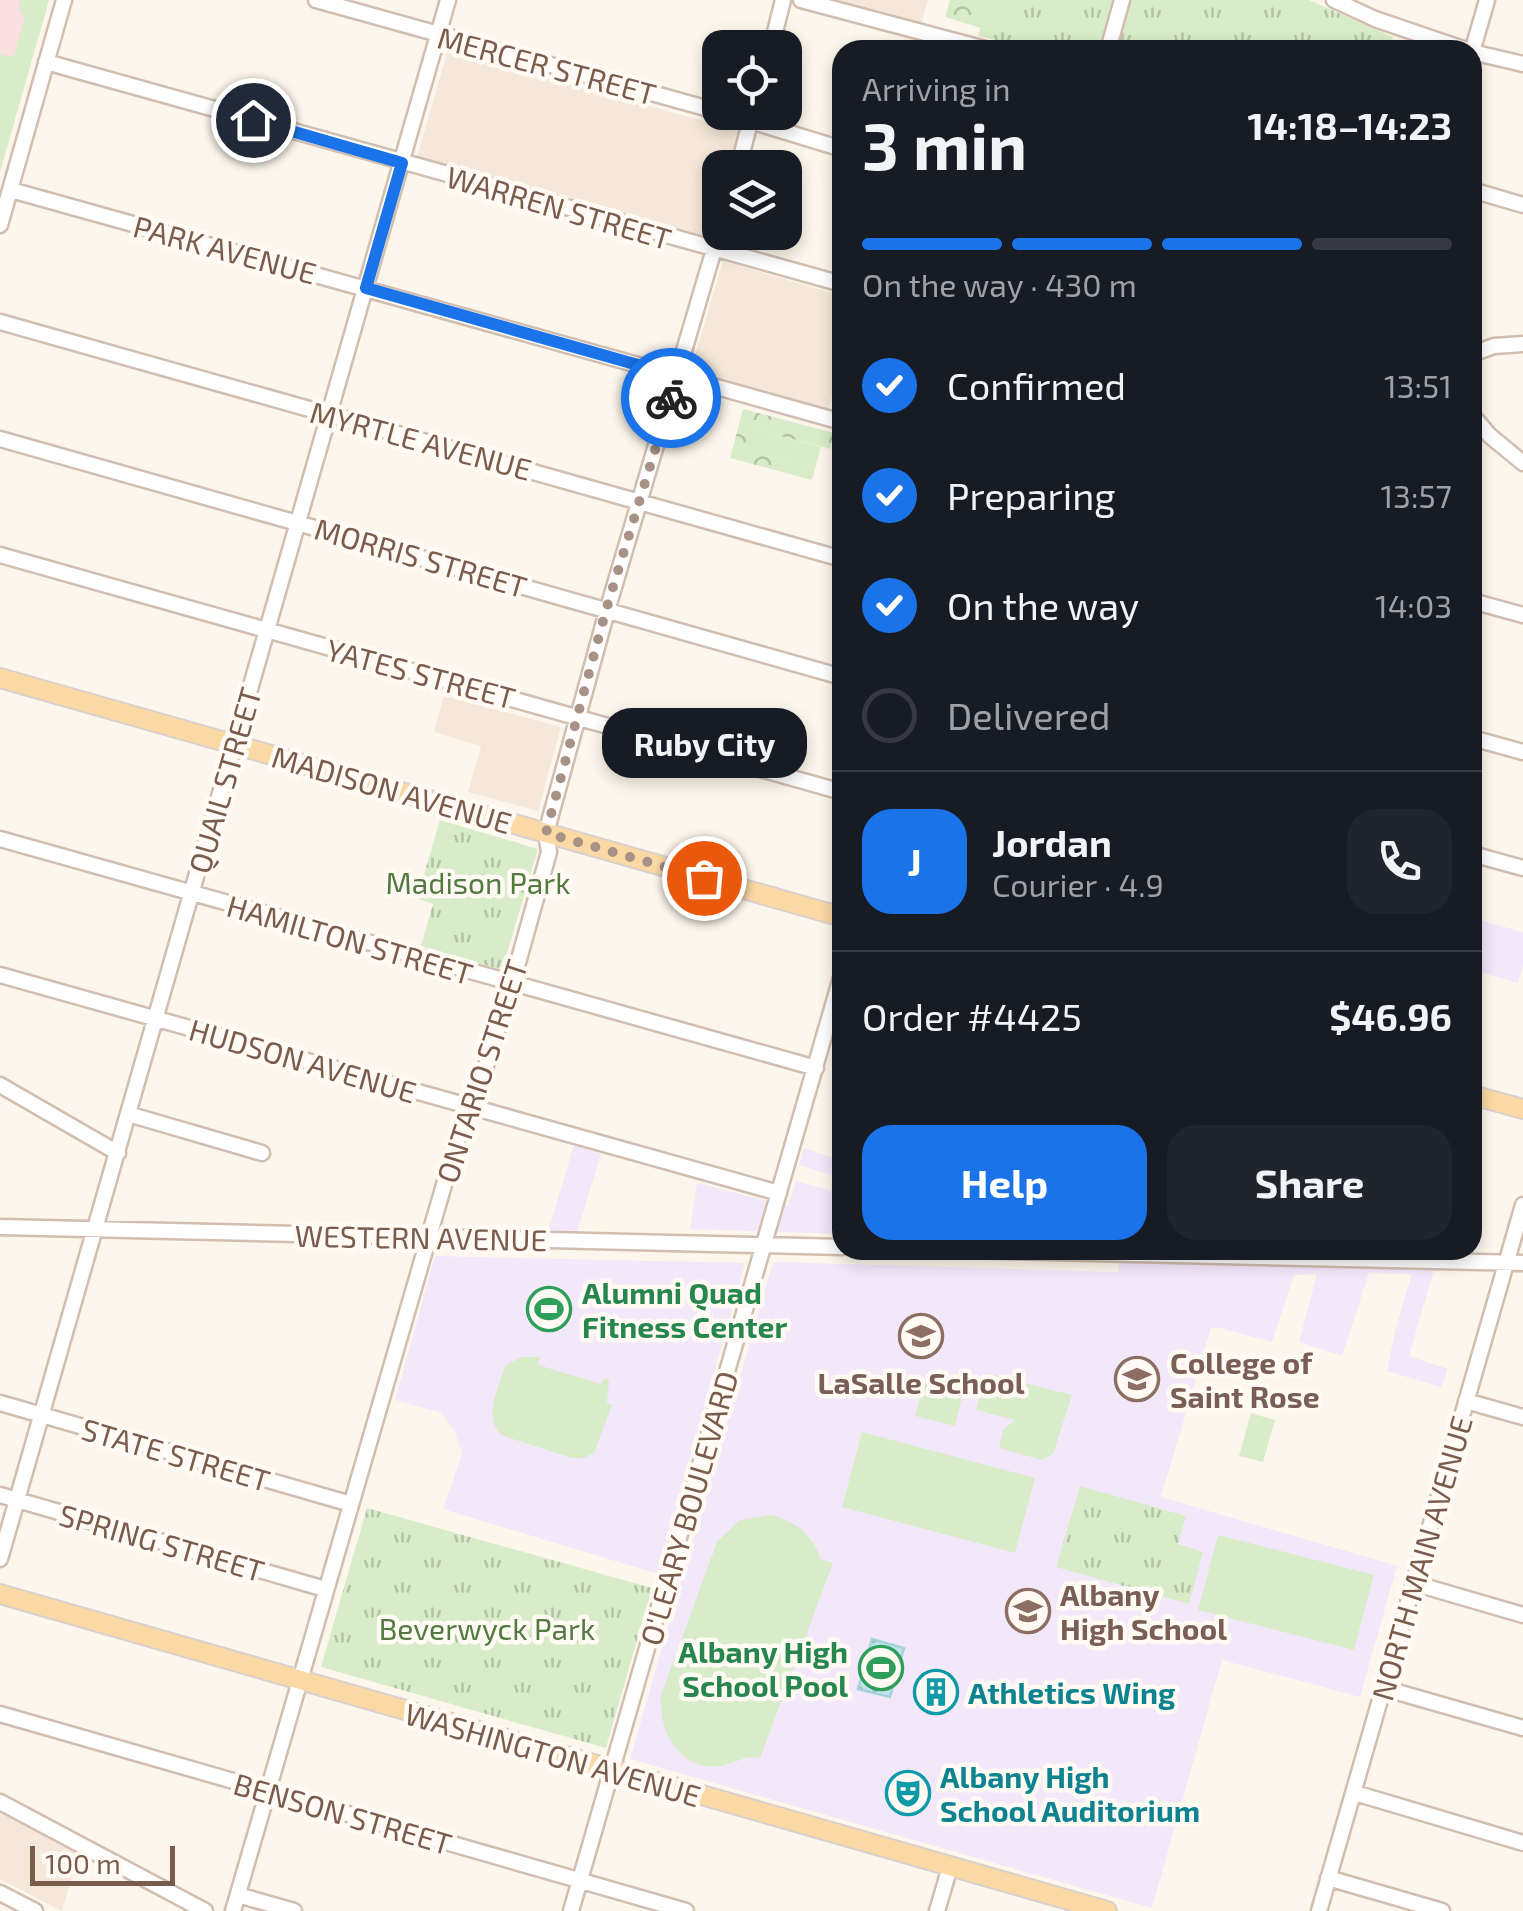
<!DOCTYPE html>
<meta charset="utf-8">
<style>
body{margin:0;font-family:"Exo 2",sans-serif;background:#20242c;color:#f1f3f6;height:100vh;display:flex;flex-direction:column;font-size:38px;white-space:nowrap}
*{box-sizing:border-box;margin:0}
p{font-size:32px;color:#9ea1a6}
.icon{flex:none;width:55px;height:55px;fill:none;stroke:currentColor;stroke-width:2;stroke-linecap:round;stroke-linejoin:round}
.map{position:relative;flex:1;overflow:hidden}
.panel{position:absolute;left:832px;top:40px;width:650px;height:1220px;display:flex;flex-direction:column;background:#171b24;border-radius:30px;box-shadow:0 5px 15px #0003}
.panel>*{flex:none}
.controls{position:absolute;left:702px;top:30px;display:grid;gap:20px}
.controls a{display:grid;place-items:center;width:100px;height:100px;border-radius:20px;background:#171b24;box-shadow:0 5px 15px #0003;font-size:50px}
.scale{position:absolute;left:30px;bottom:25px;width:145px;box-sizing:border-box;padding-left:10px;border:5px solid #7a5c4d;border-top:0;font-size:28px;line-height:35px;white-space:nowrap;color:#7a5c4d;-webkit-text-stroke:8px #fffaf3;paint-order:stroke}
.pin{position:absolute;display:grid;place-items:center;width:85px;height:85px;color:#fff;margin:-42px;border:5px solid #fff;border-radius:50%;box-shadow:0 2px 10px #0007}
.courier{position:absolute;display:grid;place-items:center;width:100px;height:100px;margin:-50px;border:8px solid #1a73e8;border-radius:50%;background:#fff;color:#222;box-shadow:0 2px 12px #0007}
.bubble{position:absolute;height:70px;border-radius:30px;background:#171b24;box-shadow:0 5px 15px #0003;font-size:32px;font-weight:700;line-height:70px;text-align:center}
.overview em{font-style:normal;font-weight:700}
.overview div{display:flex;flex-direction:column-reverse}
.overview{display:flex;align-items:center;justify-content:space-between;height:170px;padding:0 30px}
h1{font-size:65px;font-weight:700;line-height:75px}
.bar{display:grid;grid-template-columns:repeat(4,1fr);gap:15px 10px;align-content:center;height:120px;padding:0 30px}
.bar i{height:12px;border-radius:8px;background:#363941}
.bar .on{background:#1a73e8}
.bar p{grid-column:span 4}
.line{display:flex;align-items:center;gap:25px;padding:0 30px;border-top:2px solid #363941}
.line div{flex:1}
.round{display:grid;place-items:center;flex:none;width:105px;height:105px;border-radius:30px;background:#20242c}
ol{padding:0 30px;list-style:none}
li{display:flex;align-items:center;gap:30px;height:110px}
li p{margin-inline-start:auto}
li .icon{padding:10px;border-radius:50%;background:#1a73e8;color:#fff;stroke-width:4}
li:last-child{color:#9ea1a6}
li i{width:55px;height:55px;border:5px solid #363941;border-radius:50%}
.cta{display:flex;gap:20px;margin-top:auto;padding:20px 30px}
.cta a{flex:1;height:115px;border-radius:30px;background:#1a73e8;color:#fff;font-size:40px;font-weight:700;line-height:115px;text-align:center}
.cta a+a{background:#20242c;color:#f1f3f6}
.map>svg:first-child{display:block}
</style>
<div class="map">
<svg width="1523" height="1911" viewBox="0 0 1523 1911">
<defs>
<pattern id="forest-crowns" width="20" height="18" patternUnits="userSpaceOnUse" patternTransform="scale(2.5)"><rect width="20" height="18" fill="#d8ecc9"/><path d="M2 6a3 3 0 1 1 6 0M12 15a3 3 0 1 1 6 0" fill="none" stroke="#b4c2a5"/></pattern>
<pattern id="park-tufts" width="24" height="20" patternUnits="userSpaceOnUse" patternTransform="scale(2.5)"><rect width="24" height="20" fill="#d8ecc9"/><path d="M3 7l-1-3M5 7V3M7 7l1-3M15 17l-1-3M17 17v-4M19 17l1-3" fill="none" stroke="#b4c2a5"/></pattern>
<pattern id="water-waves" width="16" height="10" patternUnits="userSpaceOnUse" patternTransform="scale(2.5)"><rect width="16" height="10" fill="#bfe3e8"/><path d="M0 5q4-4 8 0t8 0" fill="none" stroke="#a0bbbe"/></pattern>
</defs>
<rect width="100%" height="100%" fill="#fdf6ec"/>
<path fill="#f5e8da" d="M823,0h105l-8,28z
M448,50l291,81 -10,36 -9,1v31l-11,40 -292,-82z
M723,261l119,35v66l-14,47 -137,-40z
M444,695l117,32 -23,84 -70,-19 13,-46 -47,-14z
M0,1813l79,40 -17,58 -62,-32z"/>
<path fill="#f3e8fa" d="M1472,918l51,14v34l-5,17 -35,-10 -5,17 -5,-2z
M574,1145l27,9 -24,79 -29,-1z
M804,1148l38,13v73l-152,-5 7,-46 91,23 8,-25 34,9 4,-14 -35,-11z
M1122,1250l317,2 -30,104 39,13 -7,18 -54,-16 8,-40 17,-57 -43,-1 -27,83 -43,-14 18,-68 -23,1 -22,67 -56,-15 -5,1 -50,169 236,69 -37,131 -138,-37 -70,248 -522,-149 143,-497 345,10z
M435,1256l310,7 -87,311 -215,-65 19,-55 -7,-22 -13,-19 -47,-13z"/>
<path fill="#fbdfe3" d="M0,0h49l-49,168z"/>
<path fill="#d8ecc9" d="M19,0h30l-49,172v-118l13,3 12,-41 -5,-3z
M751,428l70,19 -6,22 -70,-19z
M521,1357h19l-2,8 63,19 4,-6 4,2 -2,23 5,2 -18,48 -10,5h-12l-69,-22c-22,-17 -4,-48 2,-70z
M927,1371l39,10 -11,45 -40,-10z
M986,1373l86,22 -19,59 -11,6 -43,-12 4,-18 12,-10 -39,-10z
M1251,1413l24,7 -12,42 -24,-6z
M862,1432l173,46 -20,75 -173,-46z
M771,1515c24,6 43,20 49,44l13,4 -73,195c-15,-3 -24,5 -39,8 -42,6 -63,-36 -60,-71l56,-153 23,-22z
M1218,1535l156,40 -20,75 -156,-40z"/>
<path fill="url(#forest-crowns)" d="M950,0h40l-9,28 -36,-11z
M743,409l91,24 -4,16 -79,-21 -5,22 69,19 -3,11 -82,-22z"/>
<path fill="url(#park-tufts)" d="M988,0h321l84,37 -4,13h-351l-60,-14z
M440,820l98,29 -36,121 -81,-24 12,-42 -16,-6z
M1080,1486l106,30 -8,28 25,8 -14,52 -133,-37z
M367,1508l285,80 -46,160 -285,-81z"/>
<path fill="url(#water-waves)" stroke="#a5d3da" stroke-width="2.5" d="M872,1639l32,9 -14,49 -32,-8z"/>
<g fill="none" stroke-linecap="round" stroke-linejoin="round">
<defs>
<path id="minor" d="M316,0l404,112
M801,0l188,50
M1334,0l41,19 91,31
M771,48l12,-48
M1108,50l14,-50
M1472,52l15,-52
M1472,52l51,12
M46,62l796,222
M721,112l121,37
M738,168l14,-53
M11,190l831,232
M1472,190l51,15
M0,225l64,-225
M0,322l842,237
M1472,354l22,-8 29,-2
M1472,415l17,20 34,28
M0,439l842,238
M0,555l842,237
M1472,601l51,14
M1472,738l51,14
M0,839l816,229
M1472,854l51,14
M0,975l779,218
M0,1085l118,68
M128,1114l134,39
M0,1227l842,20
M961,1250l562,13
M1466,1401l57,16
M0,1403l351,101
M0,1495l325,94
M0,1559l448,-1559
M1413,1583l110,32
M1383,1688l140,40
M0,1714l686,197
M1355,1793l168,50
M0,1802l205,109
M1328,1878l114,33
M0,1893l35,18
M238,1895l56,16
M233,1911l231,-795 12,-19 36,-113 37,-132 -3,-19 61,-222 113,-382
M571,1911l271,-937
M937,1911l13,-44
M1319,1911l204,-706"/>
<path id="major" d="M0,678l842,239
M1472,1095l51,14
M0,1594l1107,317"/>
</defs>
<use href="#minor" stroke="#d1beb0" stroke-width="19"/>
<use href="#major" stroke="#dad1cd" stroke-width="22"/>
<use href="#minor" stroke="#fff" stroke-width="14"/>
<use href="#major" stroke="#fbd9a5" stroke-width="18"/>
</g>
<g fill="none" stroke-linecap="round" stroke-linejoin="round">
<path stroke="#a89285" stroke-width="10" stroke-dasharray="0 18" d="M671,398l-65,212 -60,223 158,45"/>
<path stroke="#1a73e8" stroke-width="12" d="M253,120l149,43 -36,125 311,88 -6,22"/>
</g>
<defs>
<symbol id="stadium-ring" viewBox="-11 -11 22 22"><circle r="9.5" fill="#fffaf3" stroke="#2e9e5b" stroke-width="1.5"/><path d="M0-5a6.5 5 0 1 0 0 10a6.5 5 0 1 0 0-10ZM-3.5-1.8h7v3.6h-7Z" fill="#2e9e5b"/></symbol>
<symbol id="school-ring" viewBox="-11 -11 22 22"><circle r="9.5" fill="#fffaf3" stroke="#8d6e63" stroke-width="1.5"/><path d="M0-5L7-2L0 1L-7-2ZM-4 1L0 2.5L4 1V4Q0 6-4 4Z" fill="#8d6e63"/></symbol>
<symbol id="university-ring" viewBox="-11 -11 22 22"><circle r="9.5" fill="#fffaf3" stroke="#8d6e63" stroke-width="1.5"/><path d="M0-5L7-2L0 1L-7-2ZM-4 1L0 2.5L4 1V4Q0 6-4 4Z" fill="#8d6e63"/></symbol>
<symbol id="building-ring" viewBox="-11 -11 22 22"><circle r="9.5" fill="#fffaf3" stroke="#0f9aa8" stroke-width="1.5"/><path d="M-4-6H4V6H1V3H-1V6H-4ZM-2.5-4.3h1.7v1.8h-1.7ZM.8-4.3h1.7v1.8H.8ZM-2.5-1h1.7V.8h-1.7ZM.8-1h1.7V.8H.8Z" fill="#0f9aa8"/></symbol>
<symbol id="theatre-ring" viewBox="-11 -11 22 22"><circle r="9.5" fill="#fffaf3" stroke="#0f9aa8" stroke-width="1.5"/><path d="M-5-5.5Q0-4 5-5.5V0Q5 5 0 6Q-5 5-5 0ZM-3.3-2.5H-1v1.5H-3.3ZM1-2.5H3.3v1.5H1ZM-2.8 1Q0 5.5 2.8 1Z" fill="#0f9aa8"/></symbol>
</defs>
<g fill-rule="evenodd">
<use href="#stadium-ring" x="524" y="1284" width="50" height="50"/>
<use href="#school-ring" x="896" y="1311" width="50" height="50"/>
<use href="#university-ring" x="1112" y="1354" width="50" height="50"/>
<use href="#school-ring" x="1003" y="1586" width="50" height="50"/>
<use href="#stadium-ring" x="856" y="1643" width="50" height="50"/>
<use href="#building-ring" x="911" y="1667" width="50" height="50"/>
<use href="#theatre-ring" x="883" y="1768" width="50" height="50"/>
</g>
<g text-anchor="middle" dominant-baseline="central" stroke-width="9" stroke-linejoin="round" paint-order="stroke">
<g font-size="30" fill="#7a5c4d" stroke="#fffaf3">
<text transform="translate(547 65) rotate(15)">MERCER STREET</text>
<text transform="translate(559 207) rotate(16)">WARREN STREET</text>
<text transform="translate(225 249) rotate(15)">PARK AVENUE</text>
<text transform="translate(421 440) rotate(15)">MYRTLE AVENUE</text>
<text transform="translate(421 557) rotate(16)">MORRIS STREET</text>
<text transform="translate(421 673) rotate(15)">YATES STREET</text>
<text transform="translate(224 780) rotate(-74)">QUAIL STREET</text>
<text transform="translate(392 789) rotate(16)">MADISON AVENUE</text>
<text transform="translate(350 939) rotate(16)">HAMILTON STREET</text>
<text transform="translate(303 1060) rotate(16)">HUDSON AVENUE</text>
<text transform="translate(481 1071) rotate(-72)">ONTARIO STREET</text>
<text transform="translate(421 1237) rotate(1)">WESTERN AVENUE</text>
<text transform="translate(176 1454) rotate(16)">STATE STREET</text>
<text transform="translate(688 1508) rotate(-74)">O'LEARY BOULEVARD</text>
<text transform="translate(162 1542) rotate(16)">SPRING STREET</text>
<text transform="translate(1421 1558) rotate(-74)">NORTH MAIN AVENUE</text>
<text transform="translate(553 1754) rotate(16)">WASHINGTON AVENUE</text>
<text transform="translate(343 1813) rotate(16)">BENSON STREET</text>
</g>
<g font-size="30" fill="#537a41" stroke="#fffaf3">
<text x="478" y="882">Madison Park</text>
<text x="487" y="1628">Beverwyck Park</text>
</g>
<g font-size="30" font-weight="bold" fill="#27864d" stroke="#fffaf3" text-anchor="start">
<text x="582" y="1292">Alumni Quad<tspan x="582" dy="34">Fitness Center</tspan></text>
<text x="848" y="1651" text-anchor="end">Albany High<tspan x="848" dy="34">School Pool</tspan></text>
</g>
<g font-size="30" font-weight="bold" fill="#785e54" stroke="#fffaf3" text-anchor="start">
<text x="1170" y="1362">College of<tspan x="1170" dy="34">Saint Rose</tspan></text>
<text x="921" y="1382" text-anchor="middle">LaSalle School</text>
<text x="1060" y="1594">Albany<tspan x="1060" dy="34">High School</tspan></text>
</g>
<g font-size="30" font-weight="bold" fill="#0d838f" stroke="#fffaf3" text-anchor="start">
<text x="968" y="1692">Athletics Wing</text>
<text x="940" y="1776">Albany High<tspan x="940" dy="34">School Auditorium</tspan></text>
</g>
</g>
</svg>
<div class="controls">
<a><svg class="icon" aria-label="locate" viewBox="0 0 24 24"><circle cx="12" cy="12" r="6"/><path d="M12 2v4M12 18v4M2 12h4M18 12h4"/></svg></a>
<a><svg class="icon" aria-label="layers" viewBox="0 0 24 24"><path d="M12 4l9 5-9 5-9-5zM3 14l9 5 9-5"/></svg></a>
</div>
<div class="scale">100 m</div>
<div class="pin" style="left:704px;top:878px;background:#ea580c"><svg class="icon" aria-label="bag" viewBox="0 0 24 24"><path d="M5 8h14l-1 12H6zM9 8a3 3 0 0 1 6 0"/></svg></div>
<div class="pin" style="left:253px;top:120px;background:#1f2937"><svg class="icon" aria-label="home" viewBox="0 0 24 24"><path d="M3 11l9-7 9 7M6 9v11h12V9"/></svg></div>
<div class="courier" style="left:671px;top:398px"><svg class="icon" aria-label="bike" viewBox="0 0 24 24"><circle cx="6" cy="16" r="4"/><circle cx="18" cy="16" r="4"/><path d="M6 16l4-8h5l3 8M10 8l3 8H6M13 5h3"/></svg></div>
<div class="bubble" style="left:602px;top:708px;width:205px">Ruby City</div>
<section class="panel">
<div class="overview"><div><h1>3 min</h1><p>Arriving in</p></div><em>14:18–14:23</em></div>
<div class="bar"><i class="on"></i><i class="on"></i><i class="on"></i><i></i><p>On the way · 430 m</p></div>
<ol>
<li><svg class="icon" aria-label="check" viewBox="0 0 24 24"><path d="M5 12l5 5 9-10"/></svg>Confirmed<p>13:51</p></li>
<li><svg class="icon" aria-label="check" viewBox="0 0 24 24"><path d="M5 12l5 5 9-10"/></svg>Preparing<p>13:57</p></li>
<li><svg class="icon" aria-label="check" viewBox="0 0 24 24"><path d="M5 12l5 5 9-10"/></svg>On the way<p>14:03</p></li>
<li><i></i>Delivered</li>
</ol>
<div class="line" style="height:180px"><b class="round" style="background:#1a73e8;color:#fff">J</b><div><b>Jordan</b><p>Courier · 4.9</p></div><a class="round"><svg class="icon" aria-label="phone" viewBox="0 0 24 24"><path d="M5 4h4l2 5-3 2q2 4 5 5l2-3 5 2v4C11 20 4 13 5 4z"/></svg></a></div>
<div class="line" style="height:130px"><div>Order #4425</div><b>$46.96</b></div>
<div class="cta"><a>Help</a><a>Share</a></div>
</section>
</div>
